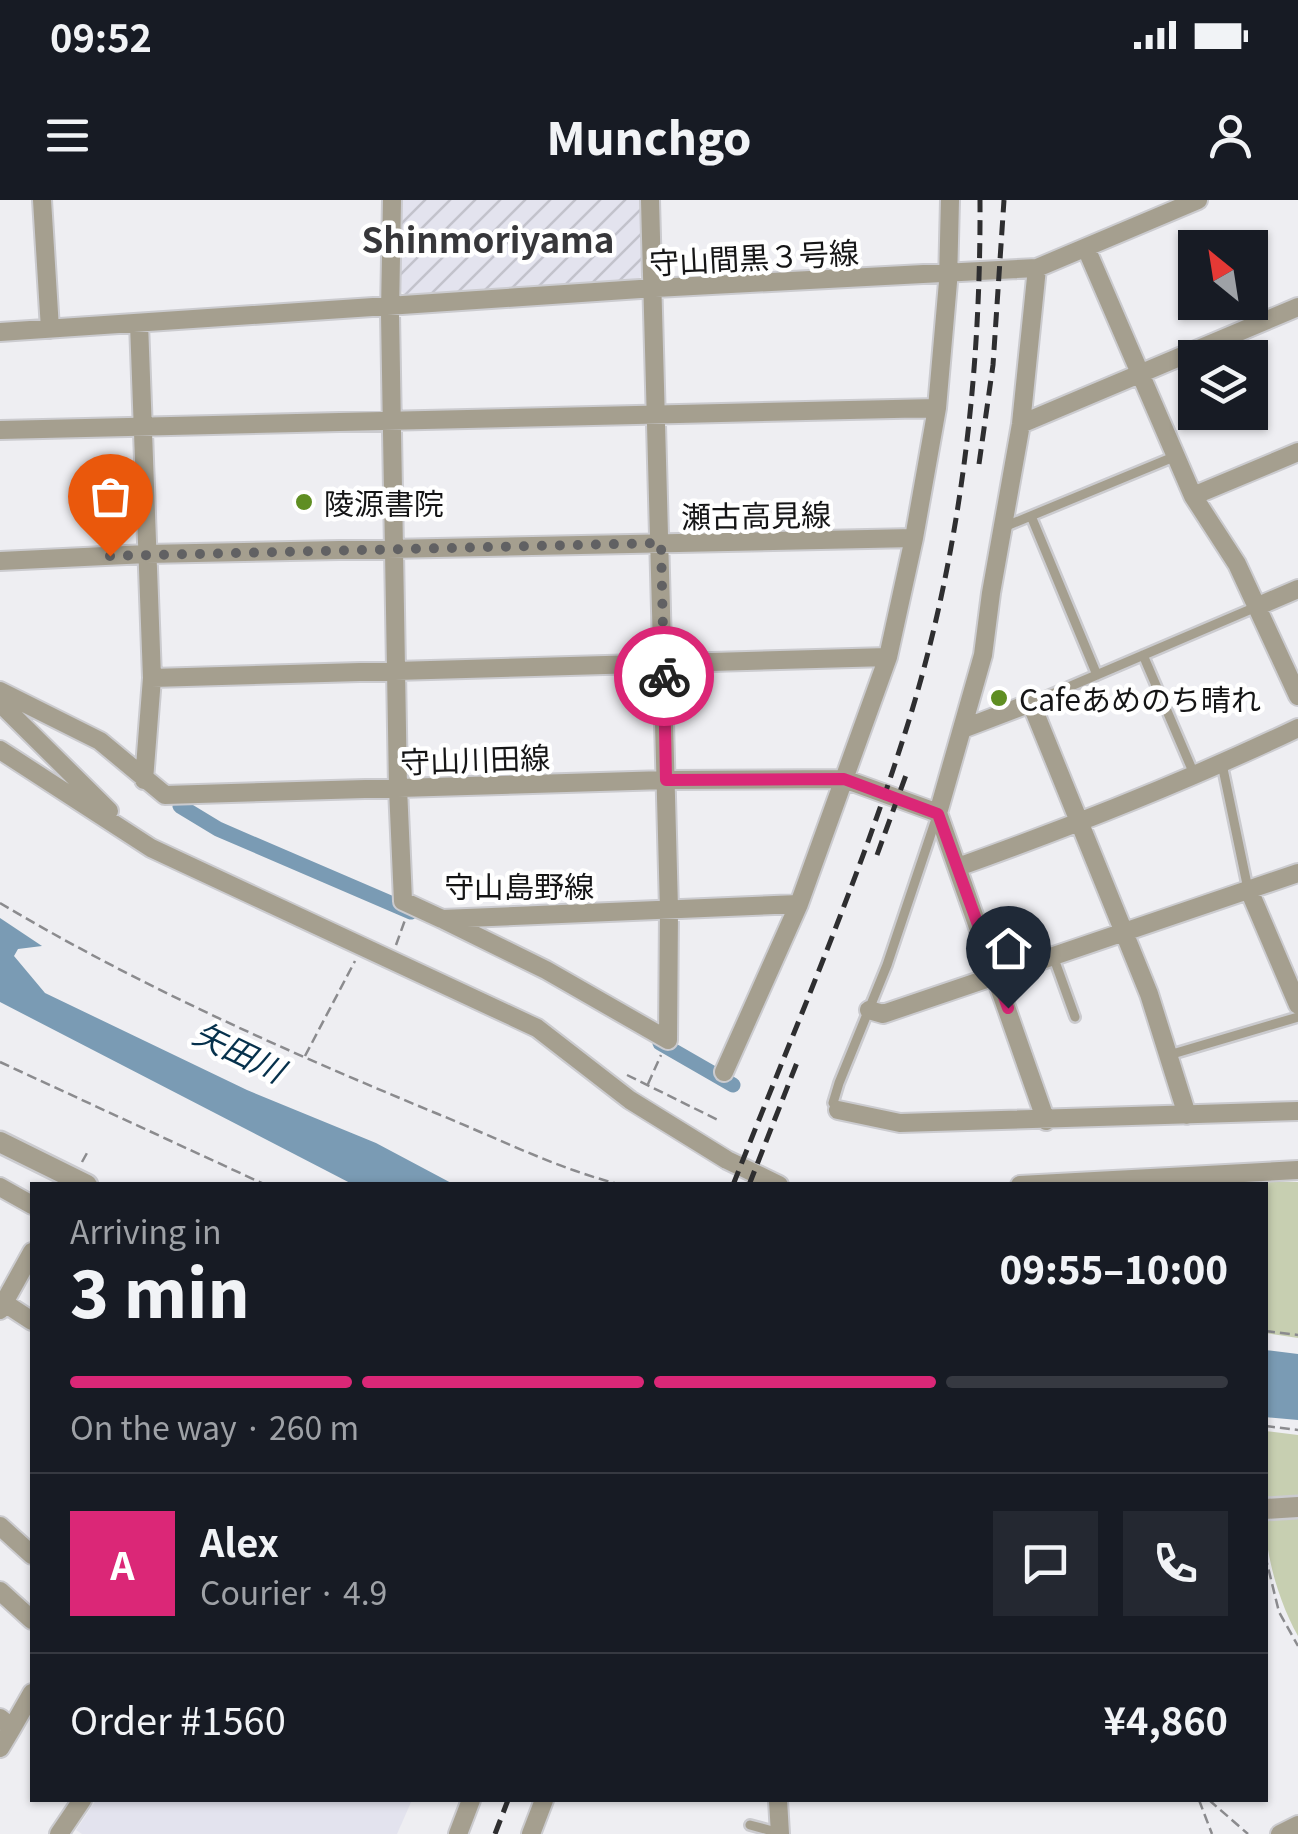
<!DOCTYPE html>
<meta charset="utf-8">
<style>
body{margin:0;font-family:Georgia,"Noto Sans JP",serif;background:#242831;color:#f1f3f6;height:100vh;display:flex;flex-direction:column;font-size:38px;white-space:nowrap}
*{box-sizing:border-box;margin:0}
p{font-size:32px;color:#9ea1a6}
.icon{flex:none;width:55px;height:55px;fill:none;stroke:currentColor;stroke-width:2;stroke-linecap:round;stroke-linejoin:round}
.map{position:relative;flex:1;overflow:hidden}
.side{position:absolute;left:30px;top:982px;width:1238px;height:620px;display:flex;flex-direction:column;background:#171b24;border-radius:0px;box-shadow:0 2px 8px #0004}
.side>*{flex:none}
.needle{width:65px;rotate:330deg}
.buttons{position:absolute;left:1178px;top:30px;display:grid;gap:20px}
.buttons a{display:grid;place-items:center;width:90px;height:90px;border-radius:0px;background:#171b24;box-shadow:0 2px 8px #0004;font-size:50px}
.pin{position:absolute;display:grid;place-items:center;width:85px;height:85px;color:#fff;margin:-102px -42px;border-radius:50% 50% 50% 0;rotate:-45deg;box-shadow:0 0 10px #0007}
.pin .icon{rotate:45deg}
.courier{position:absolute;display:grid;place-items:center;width:100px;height:100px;margin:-50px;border:8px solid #db2777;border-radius:50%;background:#fff;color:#222;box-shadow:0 2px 12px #0007}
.headline em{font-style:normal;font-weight:800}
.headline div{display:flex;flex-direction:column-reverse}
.headline{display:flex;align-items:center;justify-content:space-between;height:170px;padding:0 40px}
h1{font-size:65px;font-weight:800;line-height:75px}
.bar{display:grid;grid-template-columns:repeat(4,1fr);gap:15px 10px;align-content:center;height:120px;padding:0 40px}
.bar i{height:12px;border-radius:8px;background:#363941}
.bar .selected{background:#db2777}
.bar p{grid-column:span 4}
.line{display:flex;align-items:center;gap:25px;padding:0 40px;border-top:2px solid #363941}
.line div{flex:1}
.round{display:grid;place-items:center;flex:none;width:105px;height:105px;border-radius:0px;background:#242831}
.status{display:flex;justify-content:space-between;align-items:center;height:70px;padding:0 50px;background:#171b24;direction:ltr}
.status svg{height:28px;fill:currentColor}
header{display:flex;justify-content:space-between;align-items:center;height:130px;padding:0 40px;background:#171b24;font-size:45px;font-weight:800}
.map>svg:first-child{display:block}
</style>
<div class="status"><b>09:52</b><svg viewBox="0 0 49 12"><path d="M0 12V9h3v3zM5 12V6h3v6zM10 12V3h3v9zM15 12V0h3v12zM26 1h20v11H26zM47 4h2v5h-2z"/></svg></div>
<header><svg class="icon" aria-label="menu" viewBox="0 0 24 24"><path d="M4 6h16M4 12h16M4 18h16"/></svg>Munchgo<svg class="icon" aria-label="person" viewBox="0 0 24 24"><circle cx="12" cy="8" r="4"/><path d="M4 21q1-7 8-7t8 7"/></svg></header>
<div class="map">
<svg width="1298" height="1634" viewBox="0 0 1298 1634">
<defs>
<pattern id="industrial-furrows" width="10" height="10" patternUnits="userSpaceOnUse" patternTransform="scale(2.5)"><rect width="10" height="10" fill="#e3e3ee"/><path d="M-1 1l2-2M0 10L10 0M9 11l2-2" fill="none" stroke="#c2c2cb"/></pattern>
</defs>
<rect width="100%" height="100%" fill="#eeeef2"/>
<path fill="#e3e3ee" d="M96,1600h316l-15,34h-315l-6,-4z"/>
<path fill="url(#industrial-furrows)" d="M399,0h242l1,75 -5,6 -232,14 -4,-4z"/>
<path fill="#c7cfb1" d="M1246,981l52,1v156l-33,-5v-148h-67z
M1265,1231l33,4v64l-33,3z
M1298,1314v122c-19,-34 -33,-81 -33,-120z"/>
<path fill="#7a9bb4" d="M0,718l42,28 -24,3 -4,7 31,37 202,97 129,53 79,42h-101l-354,-183z
M1265,1150l33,4v66l-33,-3z"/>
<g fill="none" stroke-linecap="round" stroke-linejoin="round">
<path stroke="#7a9bb4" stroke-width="15" d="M180,606l38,23 193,83
M660,843l73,42"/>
<defs>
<path id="service" d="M1031,316l66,159
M1004,327l172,-71
M1143,455l51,119
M1031,503l225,-96
M1222,564l26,125
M1053,756l22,61
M1169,855l129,-38
M838,910l-5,-7 6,-20 48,-118 50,-149
M750,1625l30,8"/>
<path id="minor" d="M42,0l8,129
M392,0l-2,113 8,475 5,113 39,18 357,-15
M1086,48l107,248 44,68 61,132
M139,123l13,355 -8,102
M0,132l655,-44 382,-20 161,-68
M1021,224l277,-117
M0,230l937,-22
M1193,296l105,-44
M0,361l147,-7 767,-16
M1256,407l42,-18
M152,478l736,-21
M0,491l100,50 65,54 501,-15 178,-1 94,34 108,308
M0,503l109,108
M965,528l66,-25 118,291 38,121
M0,550l151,98 386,180 93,72 97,60 52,25
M938,613l45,-158 8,-62 30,-169 16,-156
M958,667c115,-41 229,-86 340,-139
M1249,690l49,115
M444,720l102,50 122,70 1,-131 -19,-709
M869,810l14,4 415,-141
M724,872l75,-168 89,-247 26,-119 23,-130 11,-126 2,-82
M838,910l62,13 398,-12
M1020,985l278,-15
M0,987l32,18
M0,1100l32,21
M0,1110l32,-58
M0,1326l32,29
M0,1391l32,29
M0,1518l12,10 -12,20
M12,1528l20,-35
M778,1600l2,34
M59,1634l23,-34
M458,1634l13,-34
M531,1634l13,-34
M1280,1634l18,-9"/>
<path id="tertiary" d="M0,942l87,43
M1265,1309l33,-2"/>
</defs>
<use href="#service" stroke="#cbcbcf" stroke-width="14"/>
<use href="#minor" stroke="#cbcbcf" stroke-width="22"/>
<use href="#tertiary" stroke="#cbcbcf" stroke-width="25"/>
<path stroke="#8b8b8e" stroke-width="2.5" stroke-dasharray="10 5" stroke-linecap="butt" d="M0,703c139,83 288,149 438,211 61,25 120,55 184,71
M396,745l9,-25
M305,856l50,-95
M0,862l266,123
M627,875l93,46
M648,884l13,-29
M82,962l5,-9
M1265,1131l33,4
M1265,1226l33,4
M1265,1355l14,57 19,34
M1199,1600l13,34
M1209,1600l39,34"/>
<use href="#service" stroke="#a59f8f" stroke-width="9"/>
<use href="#minor" stroke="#a59f8f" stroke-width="18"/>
<use href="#tertiary" stroke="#a59f8f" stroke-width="20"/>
<path stroke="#2e2e30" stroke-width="5" stroke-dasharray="15 8" stroke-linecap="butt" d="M979,264l14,-99 11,-165
M877,655l29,-80
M733,985c61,-155 128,-309 177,-468 51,-167 71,-344 70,-517
M749,985l49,-125
M495,1634l13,-34"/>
</g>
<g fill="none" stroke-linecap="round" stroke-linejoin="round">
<path stroke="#616163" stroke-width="10" stroke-dasharray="0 18" d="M110,356l551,-13 3,133"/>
<path stroke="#db2777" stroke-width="12" d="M664,476l2,104 178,-1 94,35 70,194"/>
</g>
<g fill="#5f8e22" stroke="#fff" stroke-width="4">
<circle cx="304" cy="302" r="10"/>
<circle cx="999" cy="498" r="10"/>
</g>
<g text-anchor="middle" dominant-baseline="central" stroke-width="9" stroke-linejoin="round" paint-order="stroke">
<g font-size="30" fill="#151516" stroke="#fff">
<text transform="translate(754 56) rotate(-3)">守山間黒３号線</text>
<text transform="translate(756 314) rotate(-1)">瀬古高見線</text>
<text transform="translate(475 558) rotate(-2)">守山川田線</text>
<text x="519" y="685">守山島野線</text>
</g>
<g font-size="30" fill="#151516" stroke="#fff" text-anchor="start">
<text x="324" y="302">陵源書院</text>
<text x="1019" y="498">Cafeあめのち晴れ</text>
</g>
<g font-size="32" font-style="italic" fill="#06314c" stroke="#fff">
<text transform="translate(240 850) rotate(26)">矢田川</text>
</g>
<g font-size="35" font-weight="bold" fill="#37373a" stroke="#fff">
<text x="488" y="37">Shinmoriyama</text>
</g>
</g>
</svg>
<div class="buttons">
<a><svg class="needle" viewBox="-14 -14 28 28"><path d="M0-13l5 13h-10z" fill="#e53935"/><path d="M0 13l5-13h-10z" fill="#9ea1a6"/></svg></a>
<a><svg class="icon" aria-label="layers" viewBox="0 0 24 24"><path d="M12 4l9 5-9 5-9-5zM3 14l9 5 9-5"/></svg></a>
</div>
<div class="pin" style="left:110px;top:356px;background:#ea580c"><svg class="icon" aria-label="bag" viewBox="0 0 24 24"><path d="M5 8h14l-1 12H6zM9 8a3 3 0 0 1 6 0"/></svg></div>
<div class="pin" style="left:1008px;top:808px;background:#1f2937"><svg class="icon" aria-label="home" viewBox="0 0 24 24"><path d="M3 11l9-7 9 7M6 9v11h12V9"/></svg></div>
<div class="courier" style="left:664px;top:476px"><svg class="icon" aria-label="bike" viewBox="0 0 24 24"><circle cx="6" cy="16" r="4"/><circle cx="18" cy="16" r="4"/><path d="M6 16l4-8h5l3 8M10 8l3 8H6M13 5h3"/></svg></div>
<section class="side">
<div class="headline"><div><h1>3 min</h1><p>Arriving in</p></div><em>09:55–10:00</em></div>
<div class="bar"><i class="selected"></i><i class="selected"></i><i class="selected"></i><i></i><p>On the way · 260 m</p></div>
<div class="line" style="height:180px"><b class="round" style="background:#db2777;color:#fff">A</b><div><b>Alex</b><p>Courier · 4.9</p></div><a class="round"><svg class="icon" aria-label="chat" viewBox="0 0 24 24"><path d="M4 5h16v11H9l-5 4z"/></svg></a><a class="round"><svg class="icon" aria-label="phone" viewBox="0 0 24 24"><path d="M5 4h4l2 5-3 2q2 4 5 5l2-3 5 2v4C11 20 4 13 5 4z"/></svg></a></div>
<div class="line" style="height:130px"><div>Order #1560</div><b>¥4,860</b></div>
</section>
</div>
